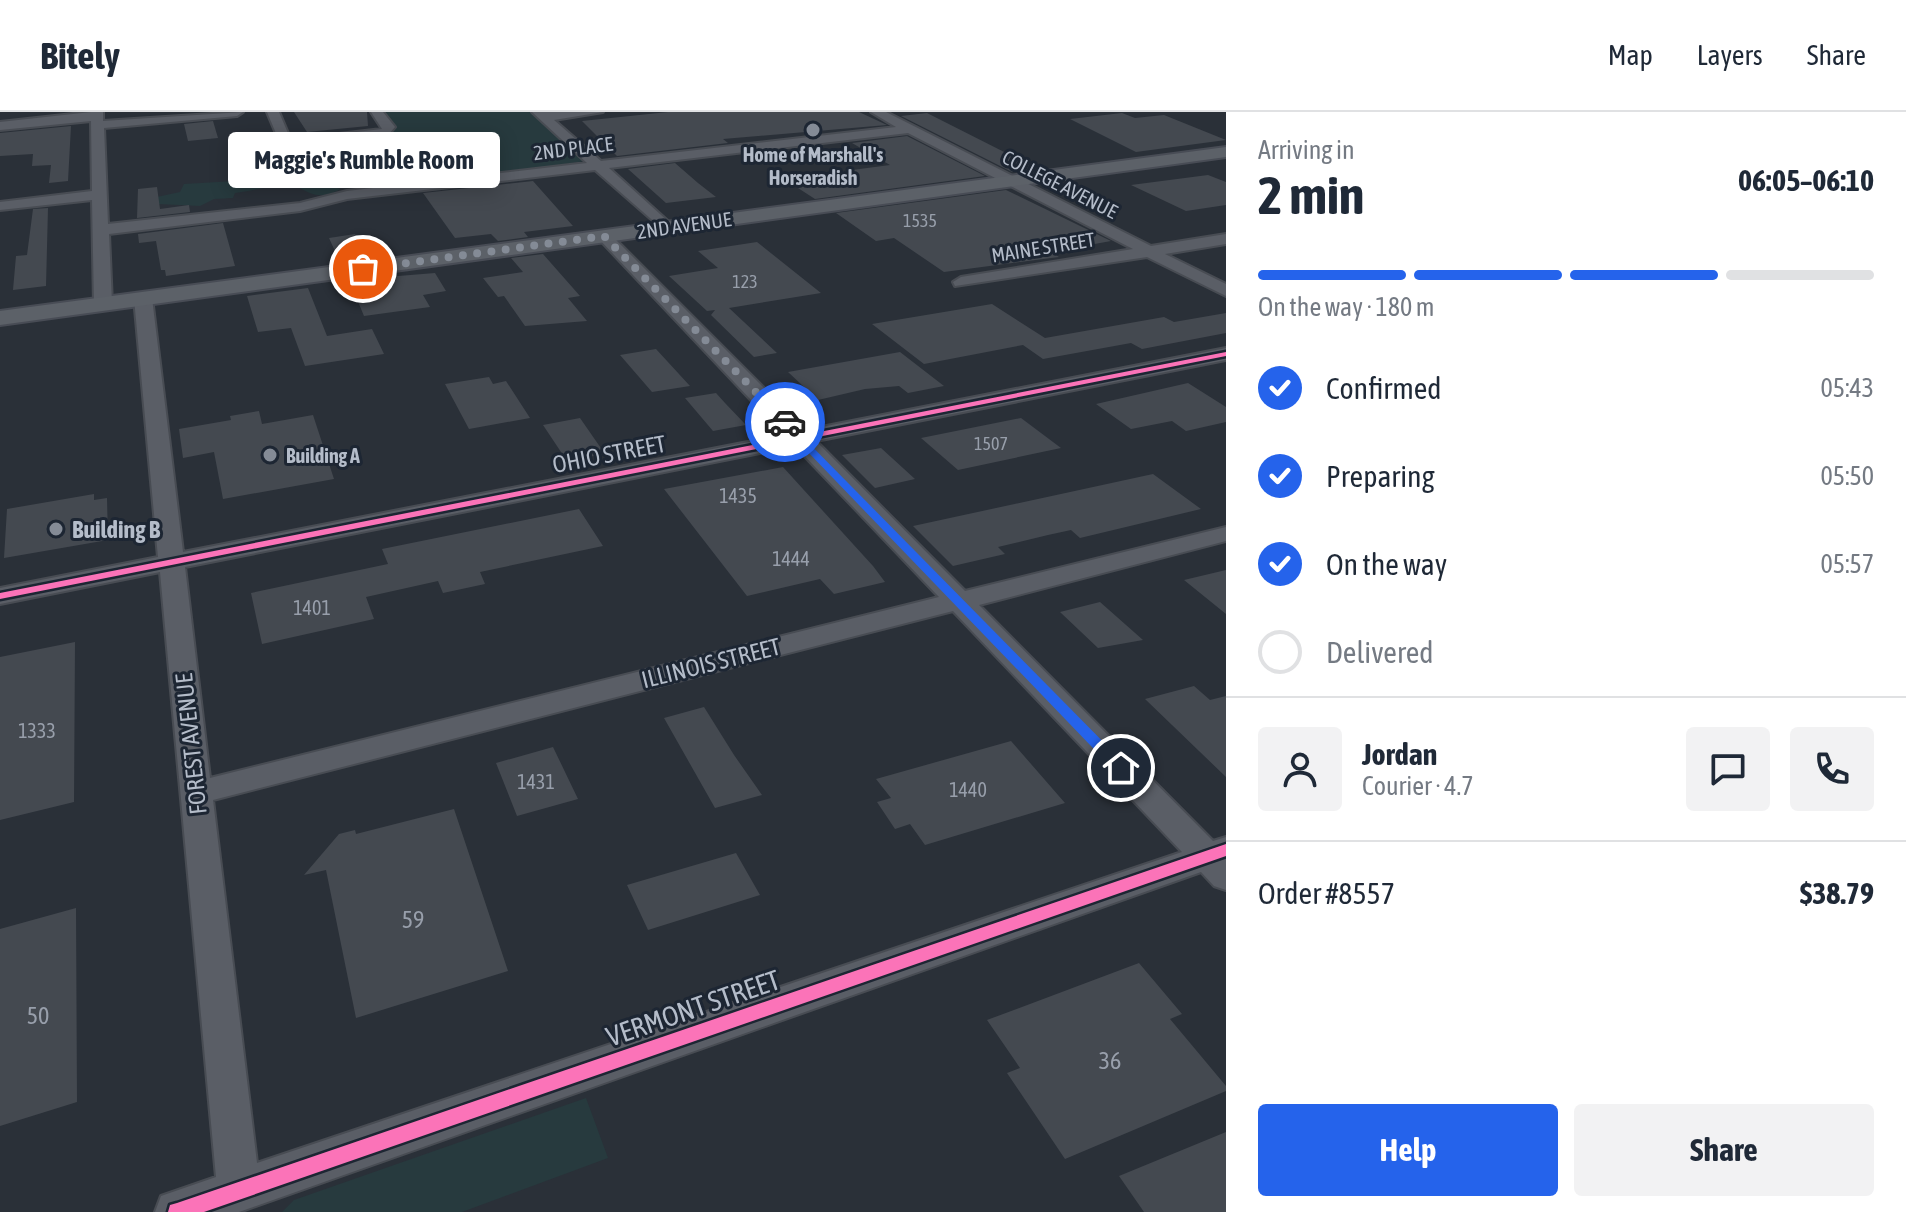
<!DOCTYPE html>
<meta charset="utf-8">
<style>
body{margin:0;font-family:"Asap Condensed",sans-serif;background:#f2f2f3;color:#1f2937;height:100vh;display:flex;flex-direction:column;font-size:30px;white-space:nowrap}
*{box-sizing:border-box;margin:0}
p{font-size:26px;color:#747a83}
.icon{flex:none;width:44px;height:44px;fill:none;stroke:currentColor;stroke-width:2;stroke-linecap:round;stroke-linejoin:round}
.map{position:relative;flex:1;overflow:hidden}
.details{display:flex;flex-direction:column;background:#fff;width:680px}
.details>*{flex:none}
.pin{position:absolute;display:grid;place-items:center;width:68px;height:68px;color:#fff;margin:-34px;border:4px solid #fff;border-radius:50%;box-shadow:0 2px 8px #0007}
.courier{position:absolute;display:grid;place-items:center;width:80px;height:80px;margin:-40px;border:6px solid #2563eb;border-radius:50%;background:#fff;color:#222;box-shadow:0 2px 10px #0007}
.bubble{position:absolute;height:56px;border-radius:8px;background:#fff;box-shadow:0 4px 20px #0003;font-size:26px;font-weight:700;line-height:56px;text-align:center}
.head em{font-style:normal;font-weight:700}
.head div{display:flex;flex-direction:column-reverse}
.head{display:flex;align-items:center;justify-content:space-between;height:136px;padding:0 32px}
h1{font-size:52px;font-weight:700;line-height:60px}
.bar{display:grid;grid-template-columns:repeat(4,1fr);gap:12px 8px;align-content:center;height:96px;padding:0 32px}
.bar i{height:10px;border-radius:6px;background:#e0e1e3}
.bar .active{background:#2563eb}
.bar p{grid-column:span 4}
.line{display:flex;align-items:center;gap:20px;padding:0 32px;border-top:2px solid #e0e1e3}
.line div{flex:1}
.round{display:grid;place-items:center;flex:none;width:84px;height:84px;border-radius:8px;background:#f2f2f3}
ol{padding:0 32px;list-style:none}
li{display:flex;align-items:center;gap:24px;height:88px}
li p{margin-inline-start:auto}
li .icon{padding:8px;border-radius:50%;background:#2563eb;color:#fff;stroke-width:4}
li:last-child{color:#747a83}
li i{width:44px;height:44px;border:4px solid #e0e1e3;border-radius:50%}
.cta{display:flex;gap:16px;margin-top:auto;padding:16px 32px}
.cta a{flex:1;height:92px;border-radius:8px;background:#2563eb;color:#fff;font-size:32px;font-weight:700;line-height:92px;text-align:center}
.cta a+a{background:#f2f2f3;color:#1f2937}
header{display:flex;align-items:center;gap:48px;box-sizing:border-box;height:112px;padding:0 40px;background:#fff;border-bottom:2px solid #e0e1e3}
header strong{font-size:38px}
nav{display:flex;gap:44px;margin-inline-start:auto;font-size:28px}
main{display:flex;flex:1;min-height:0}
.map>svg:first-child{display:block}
</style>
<header>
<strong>Bitely</strong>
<nav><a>Map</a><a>Layers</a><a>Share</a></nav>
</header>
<main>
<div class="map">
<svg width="1226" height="1100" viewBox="0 0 1226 1100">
<rect width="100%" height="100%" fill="#2a3038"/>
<path fill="#273a3e" d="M381,0h151l53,49 -108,16 -15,-3 6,-4 -5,-5c-33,1 -63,-9 -94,0 -4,1 -7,5 -11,7 -12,5 -24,-3 -36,9l2,4 17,4c-31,16 -34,-4 -55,-4 -16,1 -35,6 -51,8l-2,5 -19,1 -14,7 -42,-2 -6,-6 28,-6 4,-8 119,-7 -2,-5 28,-7 40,-17 -7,-9 20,-1 10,-7z
M586,986l22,60 -146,54h-180l12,-12z"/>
<path fill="#444950" d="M294,0h73l1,14 -61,6z
M668,0h191l28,13 -164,14 5,4 -111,13 -35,-35z
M927,1l111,56 -26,3 -111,-56z
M1122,1l13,5 29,-3 62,25 -90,12 -66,-33z
M213,9l5,17 -30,3 -4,-17z
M71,14l-3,55 -19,2 2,-18 -19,1 1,-12 -33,2v-23z
M907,24l78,40 -170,23 -31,-20 106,-14 -38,-22z
M675,51l23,20 18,14 -50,6 -38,-34z
M462,54l6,8 -54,6 -7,-9z
M1208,63l18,7v23l-40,6 -55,-26z
M533,69l40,45 -49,6 4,5 -30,4 -7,-7 -36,4 -32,-45z
M157,75l3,22 29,-4 1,7 -53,6 1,-29z
M1006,78l105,51 -60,11 8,5 -115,15 -50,-34 -18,3 -40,-28z
M48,96l-2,78 -33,4 3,-34 11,-1 6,-46z
M223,111l12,43 -69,10 -1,-6h-4l-5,-29 -17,2 -1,-9z
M355,122l12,25 -27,3 -11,-24z
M757,130l64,51 -92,15 48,45 -23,4 -43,-42 4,-5 -8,1 -38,-35 49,-8 -20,-17z
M543,142l37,42 -12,2 19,23 -62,5 -21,-30 -6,1 -15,-19 40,-6 -12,-14z
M435,161l11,18 -23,4 7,12 -66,9 -15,-36z
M308,176l19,48 45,-7 12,25 -79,12 -14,-38 -33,4 -11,-36z
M992,192l53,34 119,-21 10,5 52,-9v20l-84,16 -11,-6 -88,16 -20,-14 -99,19 -52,-40z
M656,237l34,37 -38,6 -32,-37z
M900,240l44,34 -36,7 -9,-7 -34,3 -47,11 -30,-28z
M489,265l4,7 13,-3 24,37 -61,11 -24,-45z
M1188,271l38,24v15l-40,9 -14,-10 -41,8 -35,-25z
M716,281l9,10 21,22 -33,6 -28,-33z
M259,299l3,13 51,-9 21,64 -111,20 -9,-47 -31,6 -4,-29 52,-9 -1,-4z
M580,306l25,36 -38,7 -24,-36z
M1021,306l40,30 -103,22 -37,-32z
M881,336l34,31 -40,9 -33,-33z
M783,355l90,99 12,16 -51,12 -14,-15 -73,17 -83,-107z
M1153,362l48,35 -121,29 -9,-8 -23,5 -50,12 7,7 -52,12 -40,-40z
M94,382v6l13,-2 1,42 -104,18 3,-49z
M579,397l24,37 -123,26 5,12 -42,9 -5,-12 -72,16 8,22 -112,25 -11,-51 137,-29 -6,-15z
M1226,458v44l-42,-34z
M1100,490l43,38 -45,8 -38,-36z
M75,530l-1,160 -74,18v-163z
M1194,574l16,14 16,-4v81l-81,-78z
M704,595l30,48 28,40 -47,13 -51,-90z
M1011,629l54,62 -140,42 -15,-21 -15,5 -18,-27 14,-4 -15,-19z
M553,635l25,52 -61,17 -21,-53z
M454,697l54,162 -152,47 -30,-148 -22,5 35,-41 16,-4 1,4z
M736,741l24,42 -112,35 -21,-45z
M76,796l1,194 -77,24v-197z
M1139,851l43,51 -12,5 56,67v5l-161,68 -58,-86 13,-5 -33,-48z
M1226,1020v80h-82l-25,-36z"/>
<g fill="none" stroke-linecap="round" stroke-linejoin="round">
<defs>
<path id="minor" d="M91,0h12v9l140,-9 -6,4 -133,12 4,96 192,-21 47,-12 240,-28 -55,-51h71l-49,8 47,41 295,-34 -25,-15h15l265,134 75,-12v10l-61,10 61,30v12l-79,-39 -192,29 -2,-4 8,-5 172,-28 -225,-116 -299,35 62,56 3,3 -8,5 -71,-62 -248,29 -47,12 -191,23 3,70 -9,5 -9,-5 -2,-104 -92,10v-8l92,-11 -1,-70 -91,9v-8z
M267,0h12l11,26 6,1 86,-10 -11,-17h12l12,15 -8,9 -91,11 -16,-4z
M604,119l5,2 197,197 420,-82v12l-410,81 149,150 261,-64v14l-247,64 234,236 13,-4v53l-12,-4 -13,-14 -962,340h-84l6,-16 55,-19 -56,-605 -160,32v-16l158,-31 -24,-259 9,-5 9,5 31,254 601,-117 -185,-196v-6zM795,334l144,151 -729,181 -25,-211zM953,499l229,241 -925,311 -44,-363z"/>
<path id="major" d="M1226,35v10l-1226,168v-14z"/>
</defs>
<use href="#minor" stroke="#484c53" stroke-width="4"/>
<use href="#major" stroke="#484c55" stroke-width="4"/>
<use href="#minor" fill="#5a5e66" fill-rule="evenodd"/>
<use href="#major" fill="#5c6168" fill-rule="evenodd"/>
<defs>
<path id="cycleway" d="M1226,240v4l-1226,243v-6z
M1226,732v12l-1022,356h-36l2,-7 7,-2z"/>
</defs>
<use href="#cycleway" stroke="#1d2633" stroke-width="5"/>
<use href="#cycleway" fill="#fb73b8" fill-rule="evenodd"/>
</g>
<path fill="#2563eb" d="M785,307l341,346v7h-10l-335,-348z"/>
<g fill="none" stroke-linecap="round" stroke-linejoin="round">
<path stroke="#848b96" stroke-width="8" stroke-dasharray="0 14.4" d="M363,157l241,-33 181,186"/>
</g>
<g fill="#848b96" stroke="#1d2633" stroke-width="3">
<circle cx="813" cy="18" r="8"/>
<circle cx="270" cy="343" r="8"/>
<circle cx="56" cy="417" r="8"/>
</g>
<g text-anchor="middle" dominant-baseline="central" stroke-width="6" stroke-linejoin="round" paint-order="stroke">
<g font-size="18" fill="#989fab">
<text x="920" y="108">1535</text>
<text x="745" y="169">123</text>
<text x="991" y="331">1507</text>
</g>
<g font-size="20" fill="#b4bcc9" stroke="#1d2633">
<text transform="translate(573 36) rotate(-7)">2ND PLACE</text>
<text transform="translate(1060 72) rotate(27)">COLLEGE AVENUE</text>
<text transform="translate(684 113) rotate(-8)">2ND AVENUE</text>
<text transform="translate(1043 135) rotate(-9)">MAINE STREET</text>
</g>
<g font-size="20" font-weight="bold" fill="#b4bcc9" stroke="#1d2633">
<text x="813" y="42">Home of Marshall's<tspan x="813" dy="23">Horseradish</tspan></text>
<text x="286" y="343" text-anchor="start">Building A</text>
</g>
<g font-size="20" fill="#989fab">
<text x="738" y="383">1435</text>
<text x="791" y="446">1444</text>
<text x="312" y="495">1401</text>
<text x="37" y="618">1333</text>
<text x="536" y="669">1431</text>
<text x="968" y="677">1440</text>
</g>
<g font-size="24" fill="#b4bcc9" stroke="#1d2633">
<text transform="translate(609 342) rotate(-11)">OHIO STREET</text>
<text transform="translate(711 551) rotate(-14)">ILLINOIS STREET</text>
<text transform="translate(191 632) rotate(-96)">FOREST AVENUE</text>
</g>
<g font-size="24" font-weight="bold" fill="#b4bcc9" stroke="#1d2633" text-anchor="start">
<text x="72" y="417">Building B</text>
</g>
<g font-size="24" fill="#989fab">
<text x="413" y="807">59</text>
<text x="38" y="903">50</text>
<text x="1110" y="948">36</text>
</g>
<g font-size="28" fill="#b4bcc9" stroke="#1d2633">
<text transform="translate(693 896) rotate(-19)">VERMONT STREET</text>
</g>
</g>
</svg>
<div class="pin" style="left:363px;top:157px;background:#ea580c"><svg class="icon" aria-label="bag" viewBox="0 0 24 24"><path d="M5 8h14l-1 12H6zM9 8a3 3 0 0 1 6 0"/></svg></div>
<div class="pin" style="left:1121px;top:656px;background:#1f2937"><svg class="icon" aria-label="home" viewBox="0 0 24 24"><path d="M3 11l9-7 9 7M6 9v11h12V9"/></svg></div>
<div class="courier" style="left:785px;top:310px"><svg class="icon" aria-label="car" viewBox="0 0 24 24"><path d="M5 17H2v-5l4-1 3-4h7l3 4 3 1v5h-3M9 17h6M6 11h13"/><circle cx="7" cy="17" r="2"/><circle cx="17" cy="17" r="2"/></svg></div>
<div class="bubble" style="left:228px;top:20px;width:272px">Maggie's Rumble Room</div>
</div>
<section class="details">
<div class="head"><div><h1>2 min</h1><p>Arriving in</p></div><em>06:05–06:10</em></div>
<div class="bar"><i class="active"></i><i class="active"></i><i class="active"></i><i></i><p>On the way · 180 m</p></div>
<ol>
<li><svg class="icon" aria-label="check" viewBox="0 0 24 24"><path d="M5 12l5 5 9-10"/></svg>Confirmed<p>05:43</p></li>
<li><svg class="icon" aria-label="check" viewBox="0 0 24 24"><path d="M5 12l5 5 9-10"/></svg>Preparing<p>05:50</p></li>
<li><svg class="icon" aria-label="check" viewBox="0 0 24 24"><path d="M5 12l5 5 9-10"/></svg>On the way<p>05:57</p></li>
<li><i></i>Delivered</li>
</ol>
<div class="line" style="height:144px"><a class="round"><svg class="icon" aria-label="person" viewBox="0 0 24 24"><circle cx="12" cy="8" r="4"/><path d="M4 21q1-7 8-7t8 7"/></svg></a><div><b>Jordan</b><p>Courier · 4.7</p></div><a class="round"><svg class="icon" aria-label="chat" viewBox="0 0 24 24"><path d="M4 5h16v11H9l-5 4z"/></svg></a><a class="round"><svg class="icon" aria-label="phone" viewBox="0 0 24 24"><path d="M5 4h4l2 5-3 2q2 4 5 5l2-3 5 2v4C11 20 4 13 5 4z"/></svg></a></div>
<div class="line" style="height:104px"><div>Order #8557</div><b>$38.79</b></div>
<div class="cta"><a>Help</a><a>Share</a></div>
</section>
</main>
